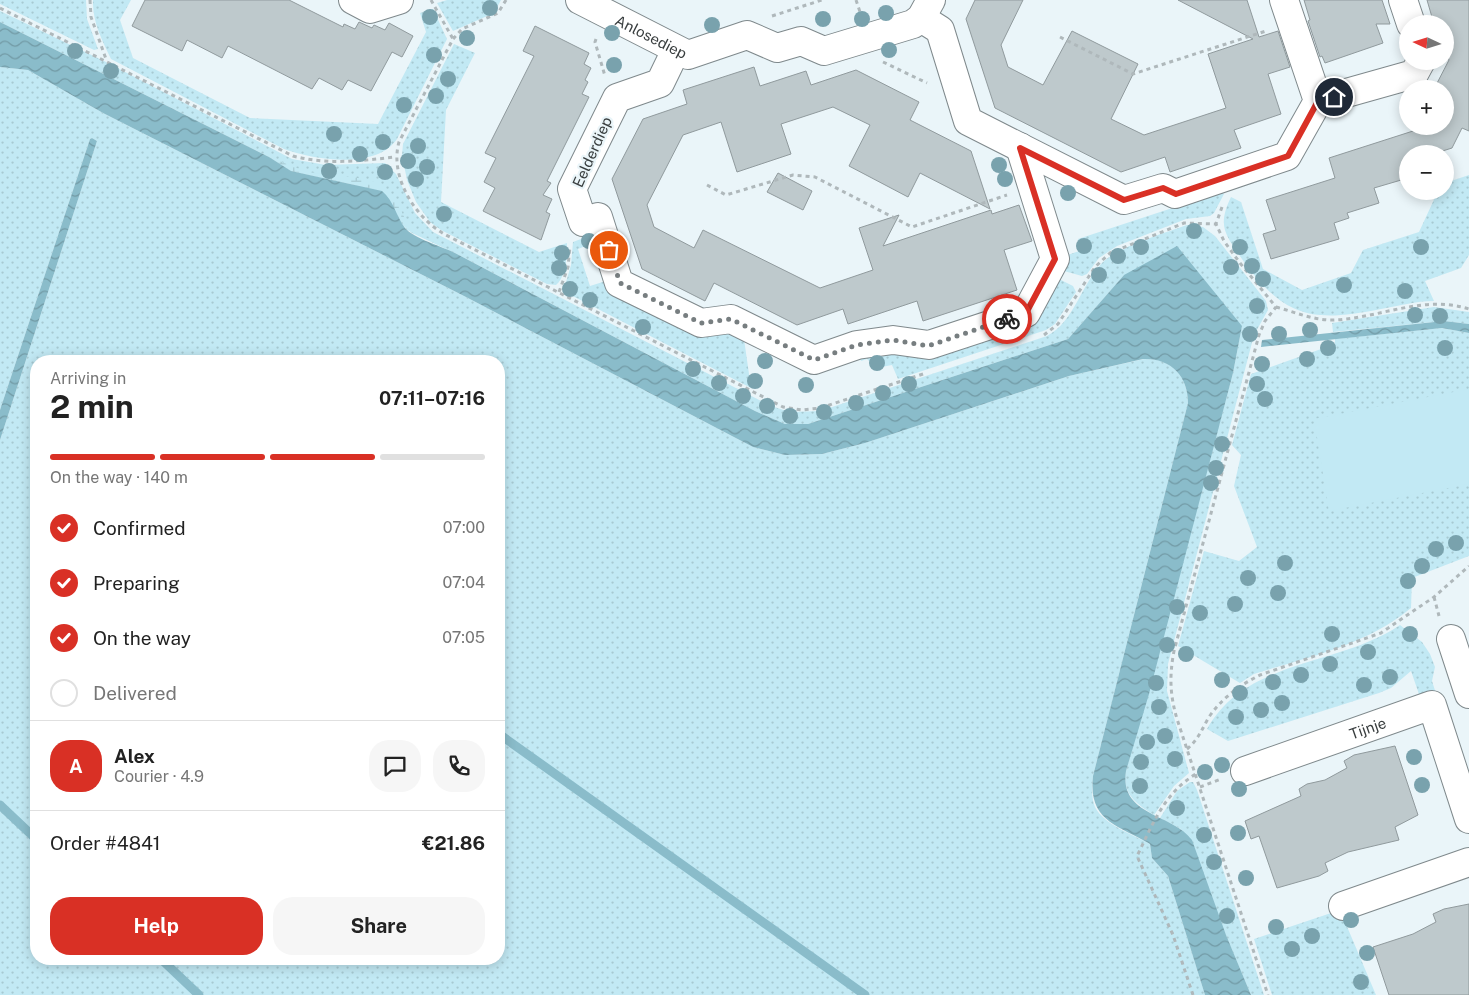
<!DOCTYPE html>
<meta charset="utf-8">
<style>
body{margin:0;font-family:"Public Sans",sans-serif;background:#f6f6f6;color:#222;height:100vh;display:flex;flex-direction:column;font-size:19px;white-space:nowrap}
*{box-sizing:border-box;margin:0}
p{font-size:16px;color:#767676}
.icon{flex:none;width:28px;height:28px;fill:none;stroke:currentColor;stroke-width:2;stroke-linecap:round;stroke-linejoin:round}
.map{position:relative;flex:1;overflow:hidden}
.details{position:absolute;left:30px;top:355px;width:475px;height:610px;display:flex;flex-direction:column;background:#fff;border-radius:20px;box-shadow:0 2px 12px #0003}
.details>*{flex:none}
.needle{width:32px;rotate:274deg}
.buttons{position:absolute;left:1399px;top:15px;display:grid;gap:10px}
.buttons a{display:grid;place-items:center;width:55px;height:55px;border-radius:50%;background:#fff;box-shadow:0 2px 12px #0003;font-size:25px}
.pin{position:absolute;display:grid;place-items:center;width:42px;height:42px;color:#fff;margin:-21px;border:2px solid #fff;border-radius:50%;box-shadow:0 1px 5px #0007}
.courier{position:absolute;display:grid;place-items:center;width:50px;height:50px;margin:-25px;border:4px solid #d93025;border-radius:50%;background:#fff;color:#222;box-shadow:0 1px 6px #0007}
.headline em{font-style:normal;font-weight:700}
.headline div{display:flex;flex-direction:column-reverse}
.headline{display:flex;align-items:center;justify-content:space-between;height:85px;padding:0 20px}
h1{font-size:32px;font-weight:700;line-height:38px}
.bar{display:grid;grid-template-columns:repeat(4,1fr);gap:8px 5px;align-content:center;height:60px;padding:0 20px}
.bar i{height:6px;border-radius:4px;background:#e0e0e0}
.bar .active{background:#d93025}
.bar p{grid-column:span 4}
.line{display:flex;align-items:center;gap:12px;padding:0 20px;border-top:1px solid #e0e0e0}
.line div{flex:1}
.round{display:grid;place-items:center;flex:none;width:52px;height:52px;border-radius:20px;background:#f6f6f6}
ol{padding:0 20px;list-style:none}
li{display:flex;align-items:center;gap:15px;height:55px}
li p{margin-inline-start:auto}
li .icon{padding:5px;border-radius:50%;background:#d93025;color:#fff;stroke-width:4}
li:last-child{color:#767676}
li i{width:28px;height:28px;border:2px solid #e0e0e0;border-radius:50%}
.primary-button{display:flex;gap:10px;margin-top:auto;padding:10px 20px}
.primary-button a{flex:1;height:58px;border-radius:20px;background:#d93025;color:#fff;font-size:20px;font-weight:700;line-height:58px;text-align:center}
.primary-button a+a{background:#f6f6f6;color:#222}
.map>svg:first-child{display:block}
</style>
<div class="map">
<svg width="1469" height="995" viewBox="0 0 1469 995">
<defs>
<pattern id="grass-dots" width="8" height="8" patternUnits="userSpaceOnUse" patternTransform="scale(1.25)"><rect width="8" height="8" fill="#c2e9f4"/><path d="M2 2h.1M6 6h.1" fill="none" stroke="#a7c9d2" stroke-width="1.8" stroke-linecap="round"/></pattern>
<pattern id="wetland-marsh" width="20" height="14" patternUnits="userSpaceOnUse" patternTransform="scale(1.25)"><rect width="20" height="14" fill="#c2e9f4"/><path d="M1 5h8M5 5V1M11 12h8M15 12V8" fill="none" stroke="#a7c9d2"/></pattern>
<pattern id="water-waves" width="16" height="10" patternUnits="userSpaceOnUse" patternTransform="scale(1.25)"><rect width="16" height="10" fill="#8abcca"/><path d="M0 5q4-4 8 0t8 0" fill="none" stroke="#729aa5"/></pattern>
</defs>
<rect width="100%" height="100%" fill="#eaf5f9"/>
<path fill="url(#grass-dots)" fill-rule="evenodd" d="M0,0h86l1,19 11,30 -4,1 -94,-46z
M93,0h38l-11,20 13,38 117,60 128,6 48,-92 -6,-19 13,-4 14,30 -50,100c-21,31 -83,21 -113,10l-173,-90c-9,-19 -19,-38 -18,-59z
M447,0h54l-7,13 -41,18 -16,-28z
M0,11l106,51 186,97 34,6 59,-2 11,11 19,39 18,19 338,174 19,6 30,-1 227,-75c27,-14 34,-51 55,-73 15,-16 63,-30 85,-38l16,2 12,9 51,65 2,9 -14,25 -86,329 -1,27 22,82 -15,13 -20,29c-18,-11 -32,-21 -28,-44l107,-398 9,-47 -118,-51 -56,64 -260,85h-23l-30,-13 -300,-158 -43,-20 -57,-48 -64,-14 -22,-14 -269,-135z
M454,44l21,9 -29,57 -5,92 98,50 28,-9c0,13 -1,34 -11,42l-9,-1 -106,-54 -11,-8 -14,-20 -9,-22 -5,-25 1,-11z
M0,67l28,3 75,43 363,184 287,150 32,8 37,-1 43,-11 204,-67 75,-17c27,-1 44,17 44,44l-95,373c-1,9 -2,22 2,31 9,18 39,28 55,37l2,14 16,18 37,119h-1205v-555l97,-299 -5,-3 -2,1 -90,271zM36,361h463v598h-463z
M1469,175v80l-8,13 -36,13 9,20c-18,0 -36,5 -53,8 -69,14 -97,9 -139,-50 -17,-25 -25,-33 -11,-62l10,5 22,67 39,21 49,-17 12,-23 56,-18 19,-41h7v-8z
M1221,192l3,2 -10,19 -4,3 -24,3 -69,27 -18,12 -12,16 -5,2 -18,-5 -5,-13 23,-8 -4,-11z
M594,234l2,8 -18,7 12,37 19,-6 94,53 30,1 11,5 7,49 -184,-95 -3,-4 7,-24 2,-23z
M1059,279l14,7 3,6 -21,32 -9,6 -148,49 -6,-14 -16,3 -9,-9 -6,2 -2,-8 71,-1 110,-36z
M1434,307l35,5v12l-25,-3 -111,11 -1,-9z
M1442,328l27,5v223l-57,22 -1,30c-44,37 -103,49 -157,66l-14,9 -62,-37 26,-95 35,10 18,-14 -23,-61 7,-31 -9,-10 19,-71 84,-30v-5z
M1400,625l22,17 8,12 5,13 -3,14 6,19h-17l-10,-29 -20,17 -12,5 -151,48 -21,-12c40,-71 131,-62 193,-104z
M1190,782h3l4,8 67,205h-13l-70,-166 -21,-11 17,-27z
M1340,910l36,85h-104l-18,-56z"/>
<path fill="url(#wetland-marsh)" d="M269,157l38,15 59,7 15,5 15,16 11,23 7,8 41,22 -48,-23 -21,-35 -12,-6 -83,-18z"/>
<path fill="#c2e9f4" d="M1469,389v95l-140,27 -15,-92z"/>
<path fill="url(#water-waves)" d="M0,22l269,135 22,14 91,20c12,10 14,25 23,37 8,10 38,19 50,25l300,158 30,13h23l260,-85 56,-64 53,-29 65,80 -9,47 -84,321 -23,77c-7,45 46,42 66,69l34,95 25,60h-46l-37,-119 -16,-18 -2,-14c-33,-19 -62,-23 -57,-68l95,-373c0,-27 -17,-45 -45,-44l-74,17 -204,67 -43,11 -37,1 -32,-8 -287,-150 -363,-184 -75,-43 -28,-3z
M92,138l5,3 -97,299v-30l90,-271z
M1444,321l25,3v9l-27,-5 -181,19 1,-7z"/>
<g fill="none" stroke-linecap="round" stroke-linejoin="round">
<path stroke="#8abcca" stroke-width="9" d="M499,734l366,261
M0,805l36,34
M161,959l38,36"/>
</g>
<path fill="#bec9cc" stroke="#909a9d" d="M145,0h144l54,27 1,-3 11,5 4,-7 13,6 2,-3 11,5 4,-7 24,13 -11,21 -10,-5 -21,39 -23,-11 -6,10 -23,-12 -7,11 -84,-43 -6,12 -35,-18 -5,11 -50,-25z
M975,0h48l-22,45 7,22 35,18 29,-54 66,33 -27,55 33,16 82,-27 -18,-54 45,-15 -75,-39h69l12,37 19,-6 12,36 -22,7 13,40 -47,16 7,18 -71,24 -5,-15 -44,15 -126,-64 -29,-89z
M1304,0h78l8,24h-14l7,19 -58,20 -3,-7 -2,1 -12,-36 2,-1z
M1427,0h42v131l-7,-3 -10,20 -19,6h-25v24l-34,10 5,15 -32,10 2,5 -15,5 5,16 -68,20 -8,-25 13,-4 -10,-30 69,-22 -6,-20 84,-27 2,-5h30v-37h-11l15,-29 -4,-11v-25h-11z
M535,26l54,27 -5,11 7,4 -6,12 3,2 -6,12 7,3 -42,84 4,2 -8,12 9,4 -6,13 4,2 -9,26 -58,-29 12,-23 -11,-6 12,-24 -11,-5 49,-97 -11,-5z
M754,67l6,19 46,-15 5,14 45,-15 63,32 -9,18 61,31 19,58 -70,-36 -12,24 -59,-31 21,-41 -37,-18 -52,17 10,30 -54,18 -16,-50 -38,13 -36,70 7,22 40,21 9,-18 117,58 53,-18 -14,-42 40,-13 -16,31 108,-36 1,4 27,-9 13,36 -28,9 13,40 -94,31 -6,-20 -69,23 -5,-15 -46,16 -83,-42 -9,18 -63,-32 -30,-90 31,-60 44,-15 -4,-14z
M778,173l34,18 -9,19 -36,-18z
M1395,746l23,69 -23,12 4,13 -51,12 -23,11 3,8 -9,5 -42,12 -18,-52 -8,3 -6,-18 56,-25 -2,-7 8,-5 18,-4 22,-12 -3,-7 10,-6z
M1469,904v91h-80l-16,-48 40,-13 23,-12 -3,-8 11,-5z"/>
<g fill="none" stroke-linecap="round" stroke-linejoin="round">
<defs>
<g id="street">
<path d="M353,0l17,9 29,-9"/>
<path id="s1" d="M580,0l108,55 59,-20 30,13 24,-7 23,10 89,-27 8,-6 10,-18"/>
<path d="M1403,0l8,24"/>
<path d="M921,18l19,12 28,91 156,79 39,-12 12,6 112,-38 31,-55 -34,-101"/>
<path d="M676,50l-16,33 -43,15 -45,91 11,33 15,-5 21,66 82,40 30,-4 83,41 43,-15 36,-5 36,5 97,-32 29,-54 -35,-112"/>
<path d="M1318,101l96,-27 7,-13"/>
<path d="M1451,639l18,55"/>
<path id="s2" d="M1245,771l187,-66 37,114"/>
<path d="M1343,906l126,-44"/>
</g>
</defs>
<use href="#street" stroke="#7f898c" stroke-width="30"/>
<path stroke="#afb8bb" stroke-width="3" stroke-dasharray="4 4" stroke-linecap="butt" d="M90,0l1,17 15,42
M431,0l22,39
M506,0l-8,13 -36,16 -9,10 -54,103c-10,35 17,77 47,93l337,172 19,3 18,-2 106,-35
M856,0l4,12
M0,8l293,148c34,9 67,5 102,1
M772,16l50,-16
M1060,37l73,37 133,-43
M596,39l-1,3 10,34
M883,62l44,21
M707,185l19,10 67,-20 22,2 97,50 95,-32
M1222,207l-6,17 8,17 16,22 36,44 -11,14 -6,14 -85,316c-5,26 -4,46 4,71l90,273
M559,292l9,-25 2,-21
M1276,307c19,5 36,13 56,13 46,-1 91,-26 137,-11
M1044,335l14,-11 37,-57 15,-14 74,-30 32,1
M1434,597l5,19
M1187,749c11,-9 15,-20 22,-32 13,-19 31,-32 51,-42l121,-42 53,-36 35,-31
M1200,787l21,-8
M1193,995l-20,-60 -36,-79c16,-32 27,-63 59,-82"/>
<use href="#street" stroke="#fff" stroke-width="28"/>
</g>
<g fill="#79a2ad">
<circle cx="490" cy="8" r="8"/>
<circle cx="886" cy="13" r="8"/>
<circle cx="430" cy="17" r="8"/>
<circle cx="823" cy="19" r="8"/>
<circle cx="862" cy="19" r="8"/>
<circle cx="712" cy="25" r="8"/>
<circle cx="612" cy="33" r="8"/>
<circle cx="467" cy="38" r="8"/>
<circle cx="889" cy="50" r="8"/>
<circle cx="75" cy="51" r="8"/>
<circle cx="434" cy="55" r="8"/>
<circle cx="614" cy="65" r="8"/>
<circle cx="111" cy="71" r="8"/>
<circle cx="448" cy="79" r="8"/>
<circle cx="436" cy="96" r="8"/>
<circle cx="404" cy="105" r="8"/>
<circle cx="334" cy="134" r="8"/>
<circle cx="383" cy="142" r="8"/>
<circle cx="418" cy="146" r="8"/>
<circle cx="360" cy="154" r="8"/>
<circle cx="408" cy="161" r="8"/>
<circle cx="999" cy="165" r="8"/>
<circle cx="427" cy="167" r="8"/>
<circle cx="329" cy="171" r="8"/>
<circle cx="385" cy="172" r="8"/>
<circle cx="416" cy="179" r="8"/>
<circle cx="1005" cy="179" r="8"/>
<circle cx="1068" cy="193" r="8"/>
<circle cx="444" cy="214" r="8"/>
<circle cx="1194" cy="231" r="8"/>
<circle cx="589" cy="241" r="8"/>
<circle cx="1084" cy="246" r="8"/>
<circle cx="1141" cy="247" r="8"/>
<circle cx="1240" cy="247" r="8"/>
<circle cx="1421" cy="247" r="8"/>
<circle cx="562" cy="253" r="8"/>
<circle cx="1118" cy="256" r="8"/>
<circle cx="1252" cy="266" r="8"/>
<circle cx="1231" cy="267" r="8"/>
<circle cx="559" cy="268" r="8"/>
<circle cx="1099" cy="275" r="8"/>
<circle cx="1263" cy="279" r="8"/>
<circle cx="1344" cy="285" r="8"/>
<circle cx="570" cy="289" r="8"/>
<circle cx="1405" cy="291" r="8"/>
<circle cx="590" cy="300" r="8"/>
<circle cx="1257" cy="306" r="8"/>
<circle cx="1415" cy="315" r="8"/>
<circle cx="1440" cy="316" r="8"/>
<circle cx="643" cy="327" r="8"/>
<circle cx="1310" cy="330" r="8"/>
<circle cx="1250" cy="334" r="8"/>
<circle cx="1279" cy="334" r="8"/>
<circle cx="1328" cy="348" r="8"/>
<circle cx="1445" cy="348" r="8"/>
<circle cx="1307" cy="359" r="8"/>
<circle cx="765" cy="361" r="8"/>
<circle cx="877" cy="363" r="8"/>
<circle cx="1262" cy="364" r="8"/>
<circle cx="693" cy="369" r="8"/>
<circle cx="755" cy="381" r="8"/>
<circle cx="719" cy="383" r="8"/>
<circle cx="909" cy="384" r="8"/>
<circle cx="1257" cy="384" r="8"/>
<circle cx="806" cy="385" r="8"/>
<circle cx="883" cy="393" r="8"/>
<circle cx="743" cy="396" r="8"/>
<circle cx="1265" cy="399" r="8"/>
<circle cx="856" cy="403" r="8"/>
<circle cx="767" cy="406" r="8"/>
<circle cx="824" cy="412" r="8"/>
<circle cx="790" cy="416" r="8"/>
<circle cx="1222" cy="444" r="8"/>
<circle cx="1216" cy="468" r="8"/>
<circle cx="1211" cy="483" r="8"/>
<circle cx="1456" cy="543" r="8"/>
<circle cx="1436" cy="549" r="8"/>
<circle cx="1285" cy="563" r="8"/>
<circle cx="1422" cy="566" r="8"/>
<circle cx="1248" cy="578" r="8"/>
<circle cx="1408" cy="581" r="8"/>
<circle cx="1278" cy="593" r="8"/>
<circle cx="1235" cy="604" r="8"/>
<circle cx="1177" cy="607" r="8"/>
<circle cx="1200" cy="613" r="8"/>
<circle cx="1332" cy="634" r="8"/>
<circle cx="1410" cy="634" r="8"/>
<circle cx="1167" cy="645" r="8"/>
<circle cx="1368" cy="652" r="8"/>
<circle cx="1186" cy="654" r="8"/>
<circle cx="1330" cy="664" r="8"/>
<circle cx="1301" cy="675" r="8"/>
<circle cx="1390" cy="677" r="8"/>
<circle cx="1222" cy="680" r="8"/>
<circle cx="1273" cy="682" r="8"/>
<circle cx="1156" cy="683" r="8"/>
<circle cx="1364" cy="685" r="8"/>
<circle cx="1240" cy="693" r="8"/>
<circle cx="1282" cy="703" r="8"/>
<circle cx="1159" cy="707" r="8"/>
<circle cx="1261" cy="710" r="8"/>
<circle cx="1236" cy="717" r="8"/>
<circle cx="1165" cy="736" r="8"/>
<circle cx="1147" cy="742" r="8"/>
<circle cx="1414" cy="757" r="8"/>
<circle cx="1175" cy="759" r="8"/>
<circle cx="1141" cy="762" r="8"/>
<circle cx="1222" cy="765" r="8"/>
<circle cx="1205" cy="772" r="8"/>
<circle cx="1422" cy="785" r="8"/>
<circle cx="1140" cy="786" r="8"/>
<circle cx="1239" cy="789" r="8"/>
<circle cx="1177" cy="808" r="8"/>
<circle cx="1238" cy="833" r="8"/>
<circle cx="1204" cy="835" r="8"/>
<circle cx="1214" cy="862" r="8"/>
<circle cx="1246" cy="878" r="8"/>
<circle cx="1227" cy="916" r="8"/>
<circle cx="1351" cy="920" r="8"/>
<circle cx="1276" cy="927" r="8"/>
<circle cx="1312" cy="936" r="8"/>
<circle cx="1292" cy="949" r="8"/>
<circle cx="1367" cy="953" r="8"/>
<circle cx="1361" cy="982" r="8"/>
</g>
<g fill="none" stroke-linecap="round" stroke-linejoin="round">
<path stroke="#777e80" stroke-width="5" stroke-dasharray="0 9" d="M609,250l11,33 81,40 30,-4 83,41 43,-15 36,-5 35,6 79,-27"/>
<path stroke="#d93025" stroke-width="6" d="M1007,319l19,-6 29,-54 -35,-111 104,52 39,-12 13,6 112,-38 30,-55 16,-4"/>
</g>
<g text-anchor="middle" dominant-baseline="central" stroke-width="4.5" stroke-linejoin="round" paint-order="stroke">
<g font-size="15" fill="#393e3f" stroke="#eaf5f9">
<text stroke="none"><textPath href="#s1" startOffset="80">Anlosediep</textPath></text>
<text transform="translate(592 152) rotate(-66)">Eelderdiep</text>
<text stroke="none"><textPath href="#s2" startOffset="130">Tijnje</textPath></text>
</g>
</g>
</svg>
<div class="buttons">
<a><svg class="needle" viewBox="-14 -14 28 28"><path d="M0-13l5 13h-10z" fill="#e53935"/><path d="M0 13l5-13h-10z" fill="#767676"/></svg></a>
<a>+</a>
<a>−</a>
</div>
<div class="pin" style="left:609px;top:250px;background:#ea580c"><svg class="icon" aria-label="bag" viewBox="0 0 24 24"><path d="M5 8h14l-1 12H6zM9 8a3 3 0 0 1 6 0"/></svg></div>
<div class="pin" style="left:1334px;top:97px;background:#1f2937"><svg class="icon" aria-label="home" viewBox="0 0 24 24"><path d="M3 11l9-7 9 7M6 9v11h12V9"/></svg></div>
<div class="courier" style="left:1007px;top:319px"><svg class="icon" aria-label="bike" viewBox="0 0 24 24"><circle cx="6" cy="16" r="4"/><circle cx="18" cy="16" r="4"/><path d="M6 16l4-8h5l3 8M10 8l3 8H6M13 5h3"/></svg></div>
<section class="details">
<div class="headline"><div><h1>2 min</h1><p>Arriving in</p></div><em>07:11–07:16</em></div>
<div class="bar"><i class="active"></i><i class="active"></i><i class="active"></i><i></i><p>On the way · 140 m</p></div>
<ol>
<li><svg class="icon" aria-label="check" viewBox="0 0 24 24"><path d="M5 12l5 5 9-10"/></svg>Confirmed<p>07:00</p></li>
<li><svg class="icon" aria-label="check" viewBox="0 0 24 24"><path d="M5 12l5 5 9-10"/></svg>Preparing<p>07:04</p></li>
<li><svg class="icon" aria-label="check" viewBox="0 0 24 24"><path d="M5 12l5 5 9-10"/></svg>On the way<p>07:05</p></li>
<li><i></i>Delivered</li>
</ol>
<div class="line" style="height:90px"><b class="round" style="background:#d93025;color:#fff">A</b><div><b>Alex</b><p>Courier · 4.9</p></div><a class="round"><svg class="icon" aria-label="chat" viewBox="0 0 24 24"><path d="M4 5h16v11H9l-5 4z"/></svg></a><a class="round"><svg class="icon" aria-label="phone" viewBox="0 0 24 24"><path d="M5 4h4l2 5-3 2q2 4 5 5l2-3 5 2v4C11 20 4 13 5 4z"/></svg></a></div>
<div class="line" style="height:65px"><div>Order #4841</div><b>€21.86</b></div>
<div class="primary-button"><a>Help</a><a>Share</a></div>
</section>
</div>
